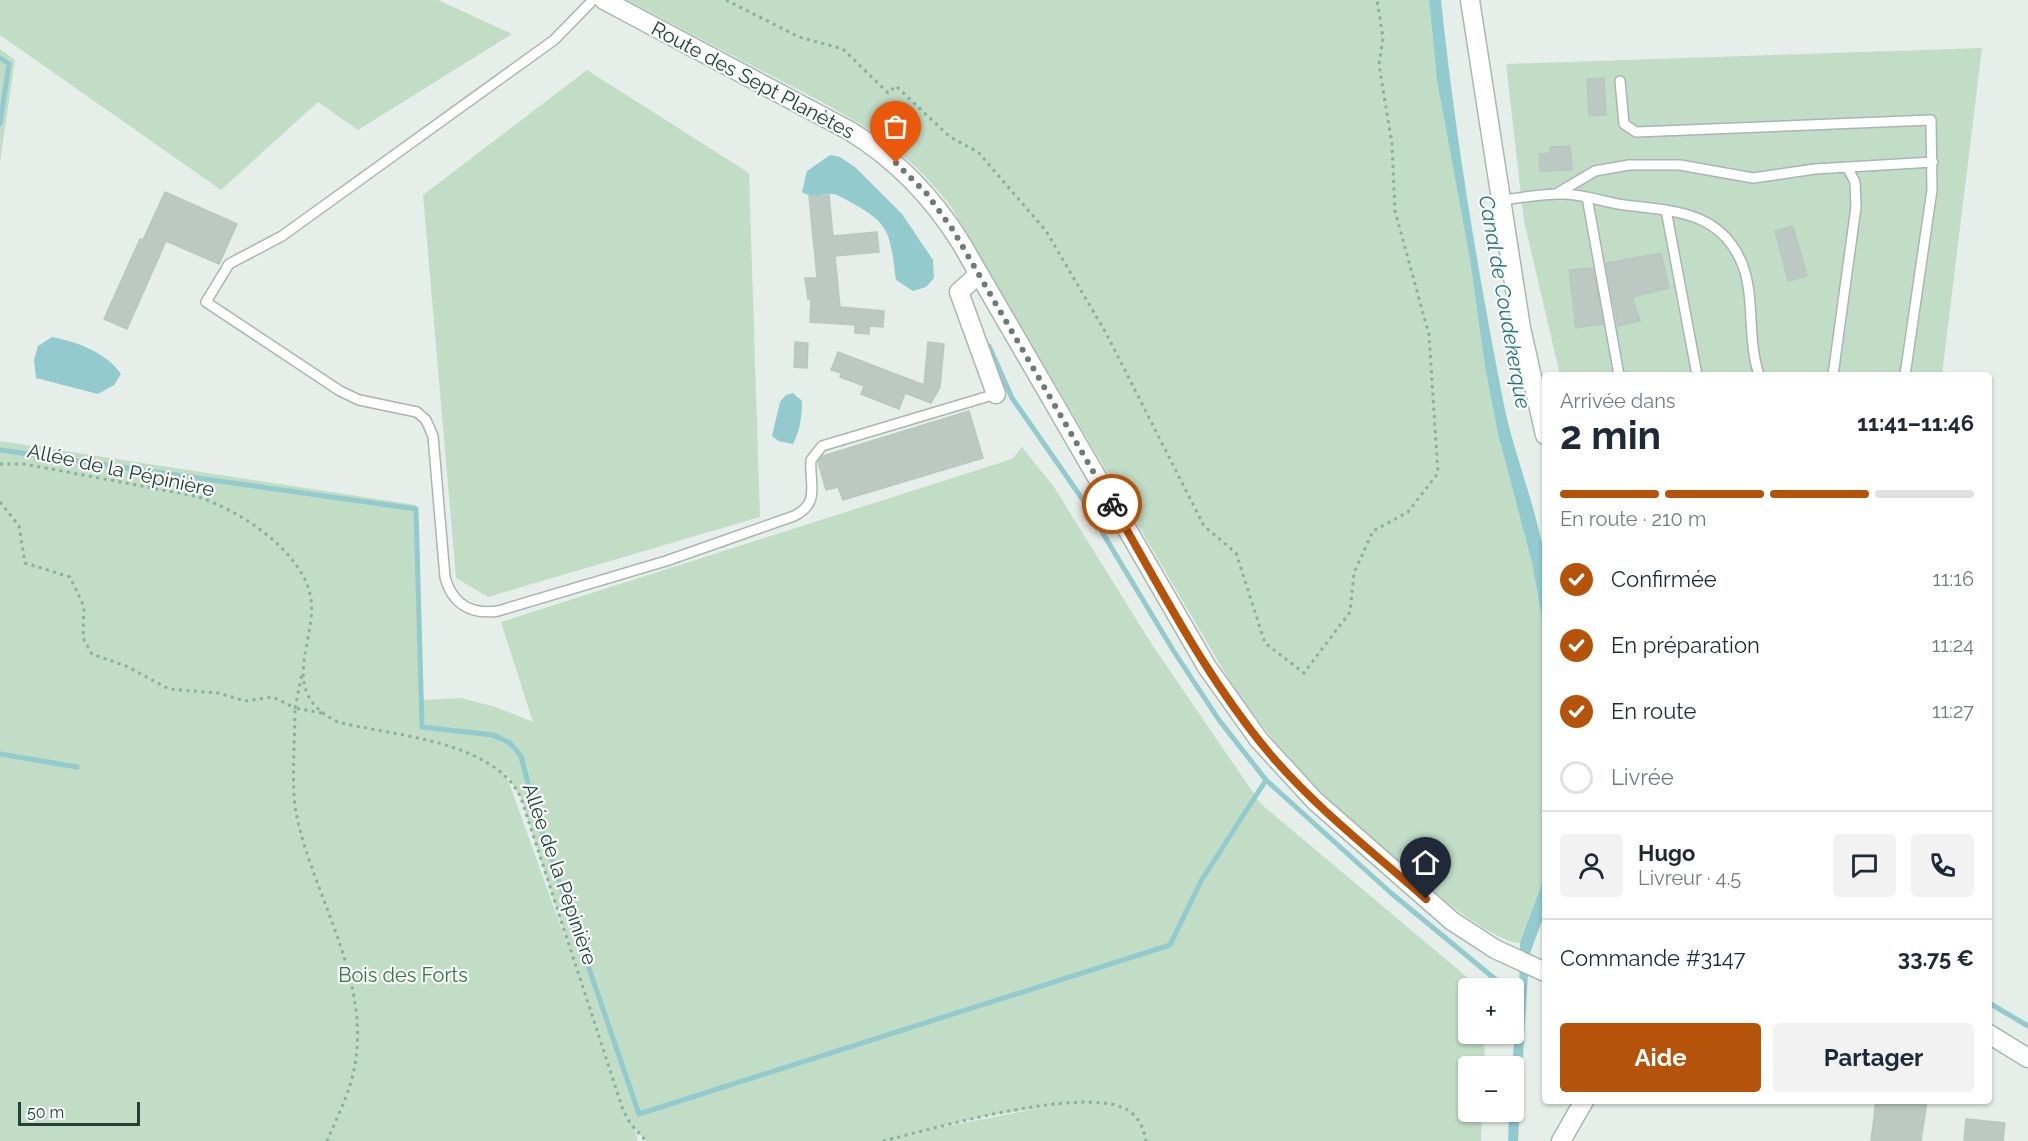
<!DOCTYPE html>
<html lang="fr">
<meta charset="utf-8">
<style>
body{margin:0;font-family:Raleway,sans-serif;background:#f2f2f3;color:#1f2937;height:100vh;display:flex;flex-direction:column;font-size:22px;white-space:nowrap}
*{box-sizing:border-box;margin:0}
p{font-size:20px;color:#747a83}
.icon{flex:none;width:33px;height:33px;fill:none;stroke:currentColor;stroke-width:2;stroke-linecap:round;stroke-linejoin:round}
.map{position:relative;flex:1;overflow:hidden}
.side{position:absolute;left:1542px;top:372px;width:450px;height:732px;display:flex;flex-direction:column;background:#fff;border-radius:6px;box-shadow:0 2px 4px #0004}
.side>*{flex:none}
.tools{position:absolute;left:1458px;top:978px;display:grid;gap:12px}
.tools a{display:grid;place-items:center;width:66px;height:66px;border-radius:6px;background:#fff;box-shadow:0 2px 4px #0004;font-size:30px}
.scale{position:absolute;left:18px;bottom:15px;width:122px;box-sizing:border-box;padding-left:6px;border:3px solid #263f36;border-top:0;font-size:16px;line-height:21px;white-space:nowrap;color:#263f36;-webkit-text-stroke:4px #f7faf8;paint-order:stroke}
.pin{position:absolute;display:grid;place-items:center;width:51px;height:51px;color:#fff;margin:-62px -26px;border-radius:50% 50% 50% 0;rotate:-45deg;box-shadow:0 0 6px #0007}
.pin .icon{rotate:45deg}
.courier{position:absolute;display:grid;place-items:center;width:60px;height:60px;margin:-30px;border:4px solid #b45309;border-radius:50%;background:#fff;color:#222;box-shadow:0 2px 8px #0007}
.summary em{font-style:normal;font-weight:700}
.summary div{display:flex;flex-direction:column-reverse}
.summary{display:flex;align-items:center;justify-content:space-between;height:102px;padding:0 18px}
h1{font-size:39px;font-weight:700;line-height:45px}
.bar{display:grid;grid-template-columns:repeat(4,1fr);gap:9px 6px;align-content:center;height:72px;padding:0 18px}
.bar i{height:8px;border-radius:4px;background:#e0e1e3}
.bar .active{background:#b45309}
.bar p{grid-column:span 4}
.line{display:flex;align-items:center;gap:15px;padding:0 18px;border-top:2px solid #e0e1e3}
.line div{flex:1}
.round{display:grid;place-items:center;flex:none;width:63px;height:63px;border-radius:6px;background:#f2f2f3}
ol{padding:0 18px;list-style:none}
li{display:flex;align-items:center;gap:18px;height:66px}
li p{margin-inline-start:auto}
li .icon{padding:6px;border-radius:50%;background:#b45309;color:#fff;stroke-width:4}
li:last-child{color:#747a83}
li i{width:33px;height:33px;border:3px solid #e0e1e3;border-radius:50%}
.button{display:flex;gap:12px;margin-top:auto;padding:12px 18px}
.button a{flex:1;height:69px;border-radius:6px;background:#b45309;color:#fff;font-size:24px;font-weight:700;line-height:69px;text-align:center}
.button a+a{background:#f2f2f3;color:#1f2937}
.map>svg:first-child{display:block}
</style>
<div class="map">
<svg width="2028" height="1141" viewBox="0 0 2028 1141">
<rect width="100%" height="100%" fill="#e6eeea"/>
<path fill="#c1ddc6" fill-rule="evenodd" d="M0,0h438l74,34 -154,96 -40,-28 -97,88 -221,-155z
M627,0h802l8,81 33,179 15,107 13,67 34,129 13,72v240l-25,68c-40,0 -184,-134 -216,-168 -25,-26 -47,-56 -69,-85l-285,-485c-54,-68 -105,-91 -180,-130 -48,-25 -95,-50 -143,-75z
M1982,48l-40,327h-382l-36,-154 -18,-157z
M0,49l15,11 -15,102z
M587,70l162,103 11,344 -272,80 -32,-19 -33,-383z
M0,441l416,64 5,195 40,-2 35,9 37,15 -32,-100 511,-163 10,-12 32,40 97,156 110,161 219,184h-12v46h17l-1,32h-16v46h14l-1,29h-835l-11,-12 3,12h-638zM505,772l16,26 51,160v-1zM1045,1107l-113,22h-1l56,-13z"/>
<path fill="#93cace" d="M1429,0h12c14,134 36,267 62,400 10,51 31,101 41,153 4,26 1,56 1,82l-13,-72 -34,-129 -13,-67 -15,-107 -33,-179z
M830,155l10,2 15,10 47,47 31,46 1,18 -8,9 -13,4 -17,-11c-6,-41 -3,-55 -42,-76 -6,-3 -15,-9 -21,-10 -12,-1 -20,5 -31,-2l5,-21z
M52,337c25,5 54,15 69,37l-7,11 -16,9 -62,-16 -2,-18 4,-14z
M793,393l9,8c0,15 -2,30 -9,43l-15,-3 -6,-5 8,-34 6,-7z
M1545,875v38l-16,43 -11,185h-10l1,-29h5l-2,-46 7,-73 1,-50z"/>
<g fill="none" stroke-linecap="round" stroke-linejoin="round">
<path stroke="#93cace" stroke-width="5" d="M0,58l9,6 -9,60
M989,346l23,52 69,99 92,153 46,70 47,60 125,113 115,95
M0,450l416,59 6,218 71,8 17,8 11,13 16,61 102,297 531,-169 31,-64 65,-101
M0,754l77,13
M1989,1003l39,23"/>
</g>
<path fill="#bcc9c3" stroke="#b9c7c0" stroke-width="1.5" d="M1604,78l2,37 -17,1 -2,-37z
M1570,146l2,24 -32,1 -1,-17 11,-1v-6z
M165,192l72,32 -18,40 -53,-23 -39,88 -23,-10 36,-80 3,1z
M829,195l4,41 44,-4 2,20 -44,4 5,51 44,4 -1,16 -14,-1v8l-14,-1v-8l-45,-3 1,-22 -3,-1 -3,-21h12l-8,-82z
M1793,226l14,50 -19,5 -13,-50z
M1661,253l8,35 -37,9 8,24 -22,5 -12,-63z
M1593,268l10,56 -27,4 -7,-58z
M795,342l13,1 -1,25 -13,-1z
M928,342l16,2 -4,43 -9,16 -26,-10 -6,16 -38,-15 3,-8 -24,-9 1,-4 -10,-3 7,-18 86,33z
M969,411l14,47 -140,42 -5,-13 -12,3 -8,-28 5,-6z
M1876,1101h51l-6,40h-50z
M1966,1119l39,4 -2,18h-39z"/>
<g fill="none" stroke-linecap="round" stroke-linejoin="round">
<defs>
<path id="lane" d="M593,0l-39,40 -272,196 -53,28 -23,38 134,89 19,9 58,12 9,8 7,16 12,141c7,27 26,38 53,34l168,-50 128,-45c27,-13 15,-33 17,-56l11,-14 174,-52
M1620,81l4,43 12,8 295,-12 1,70 -27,185
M1556,194l39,-23 34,-6h51l73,13 62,-9 118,-7
M1587,197l32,178
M1501,200c21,-2 43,-7 64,-6 20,1 40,8 59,11 50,6 98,6 119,61 12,33 4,73 16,109
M1666,210l31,165
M1833,375l23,-168 -1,-25 -8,-15"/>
<path id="street" d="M979,274l-20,18 37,102"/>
<path id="secondary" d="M604,0l246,131c47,29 82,65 111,112l246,424 52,73 56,61 137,120 43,28 50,23
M1470,0l51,328 24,107
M1989,1034l39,24
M1561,1141l23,-40"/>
</defs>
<use href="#lane" stroke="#a9b6b0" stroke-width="12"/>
<use href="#street" stroke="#a9b6b0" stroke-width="21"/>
<use href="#secondary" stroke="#a6b9b1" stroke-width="21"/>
<path stroke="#89afa0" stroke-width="3" stroke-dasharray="3 4.5" stroke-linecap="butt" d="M726,0l73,37 44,12 45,44 8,-7 54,51 28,15 68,79 60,102 98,193 32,27 29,90 39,30 46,-61 4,-39 19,-42 35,-19 30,-39 -9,-138 -34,-124 -3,-67 -13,-79 4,-27 -6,-38
M0,464h24l171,32c41,12 105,53 115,98 10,46 -36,97 28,128 55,14 156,18 183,76l102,312 7,13 16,18
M0,502l19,24 6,37 45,14 14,30 -1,31 9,16 34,12 43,23 49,4 27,8 28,-4 22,11 7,-34
M322,713l-27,-5c0,29 -4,79 1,105 18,88 82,176 55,269 -6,20 -16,40 -24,59
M883,1141c53,-13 192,-54 241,-33 13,6 20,19 22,33"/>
<use href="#lane" stroke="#fff" stroke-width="9"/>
<use href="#street" stroke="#fff" stroke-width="18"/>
<use href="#secondary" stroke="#fff" stroke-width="18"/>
</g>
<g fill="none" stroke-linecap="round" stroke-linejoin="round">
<path stroke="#697c75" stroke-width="6" stroke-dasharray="0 10.8" d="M896,163l31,31 26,36 159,274"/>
<path stroke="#b45309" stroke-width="8" d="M1112,504c49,85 94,174 158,250 46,54 103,98 156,145"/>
</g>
<g text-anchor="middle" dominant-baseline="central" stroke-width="4.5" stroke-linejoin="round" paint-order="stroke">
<g font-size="20" fill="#263f36" stroke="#f7faf8">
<text transform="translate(753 80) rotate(28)">Route des Sept Planètes</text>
<text transform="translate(121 470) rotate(12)">Allée de la Pépinière</text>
<text transform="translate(560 874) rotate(71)">Allée de la Pépinière</text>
</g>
<g font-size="20" fill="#337346" stroke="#f7faf8">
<text x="403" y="975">Bois des Forts</text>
</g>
<g font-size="21" font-style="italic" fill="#247177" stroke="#f7faf8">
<text transform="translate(1505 302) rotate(80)">Canal de Coudekerque</text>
</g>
</g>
</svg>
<div class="tools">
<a>+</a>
<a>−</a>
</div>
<div class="scale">50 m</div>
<div class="pin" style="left:896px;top:163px;background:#ea580c"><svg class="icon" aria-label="bag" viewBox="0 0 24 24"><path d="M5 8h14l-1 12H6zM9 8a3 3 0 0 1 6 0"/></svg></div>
<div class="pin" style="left:1426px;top:899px;background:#1f2937"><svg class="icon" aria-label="home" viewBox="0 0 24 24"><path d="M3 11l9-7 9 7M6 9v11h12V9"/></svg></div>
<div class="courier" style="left:1112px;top:504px"><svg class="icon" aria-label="bike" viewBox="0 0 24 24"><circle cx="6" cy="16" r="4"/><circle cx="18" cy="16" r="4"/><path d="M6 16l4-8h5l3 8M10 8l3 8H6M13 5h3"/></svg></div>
<section class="side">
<div class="summary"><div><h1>2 min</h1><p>Arrivée dans</p></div><em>11:41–11:46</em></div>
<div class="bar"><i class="active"></i><i class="active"></i><i class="active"></i><i></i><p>En route · 210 m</p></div>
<ol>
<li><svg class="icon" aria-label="check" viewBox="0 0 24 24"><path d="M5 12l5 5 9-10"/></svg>Confirmée<p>11:16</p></li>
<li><svg class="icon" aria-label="check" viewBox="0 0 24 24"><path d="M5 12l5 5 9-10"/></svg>En préparation<p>11:24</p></li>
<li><svg class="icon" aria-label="check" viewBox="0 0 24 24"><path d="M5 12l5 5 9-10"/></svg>En route<p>11:27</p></li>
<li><i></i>Livrée</li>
</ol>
<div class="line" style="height:108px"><a class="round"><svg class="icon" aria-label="person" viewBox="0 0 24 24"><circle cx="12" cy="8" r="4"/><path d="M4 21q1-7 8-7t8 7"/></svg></a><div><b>Hugo</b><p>Livreur · 4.5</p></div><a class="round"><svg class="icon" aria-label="chat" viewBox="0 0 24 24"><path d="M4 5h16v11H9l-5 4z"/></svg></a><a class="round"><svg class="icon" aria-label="phone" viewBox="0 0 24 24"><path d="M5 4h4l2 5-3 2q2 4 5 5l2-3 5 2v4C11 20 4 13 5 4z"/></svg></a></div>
<div class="line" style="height:78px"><div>Commande #3147</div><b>33.75 €</b></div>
<div class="button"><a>Aide</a><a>Partager</a></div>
</section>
</div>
